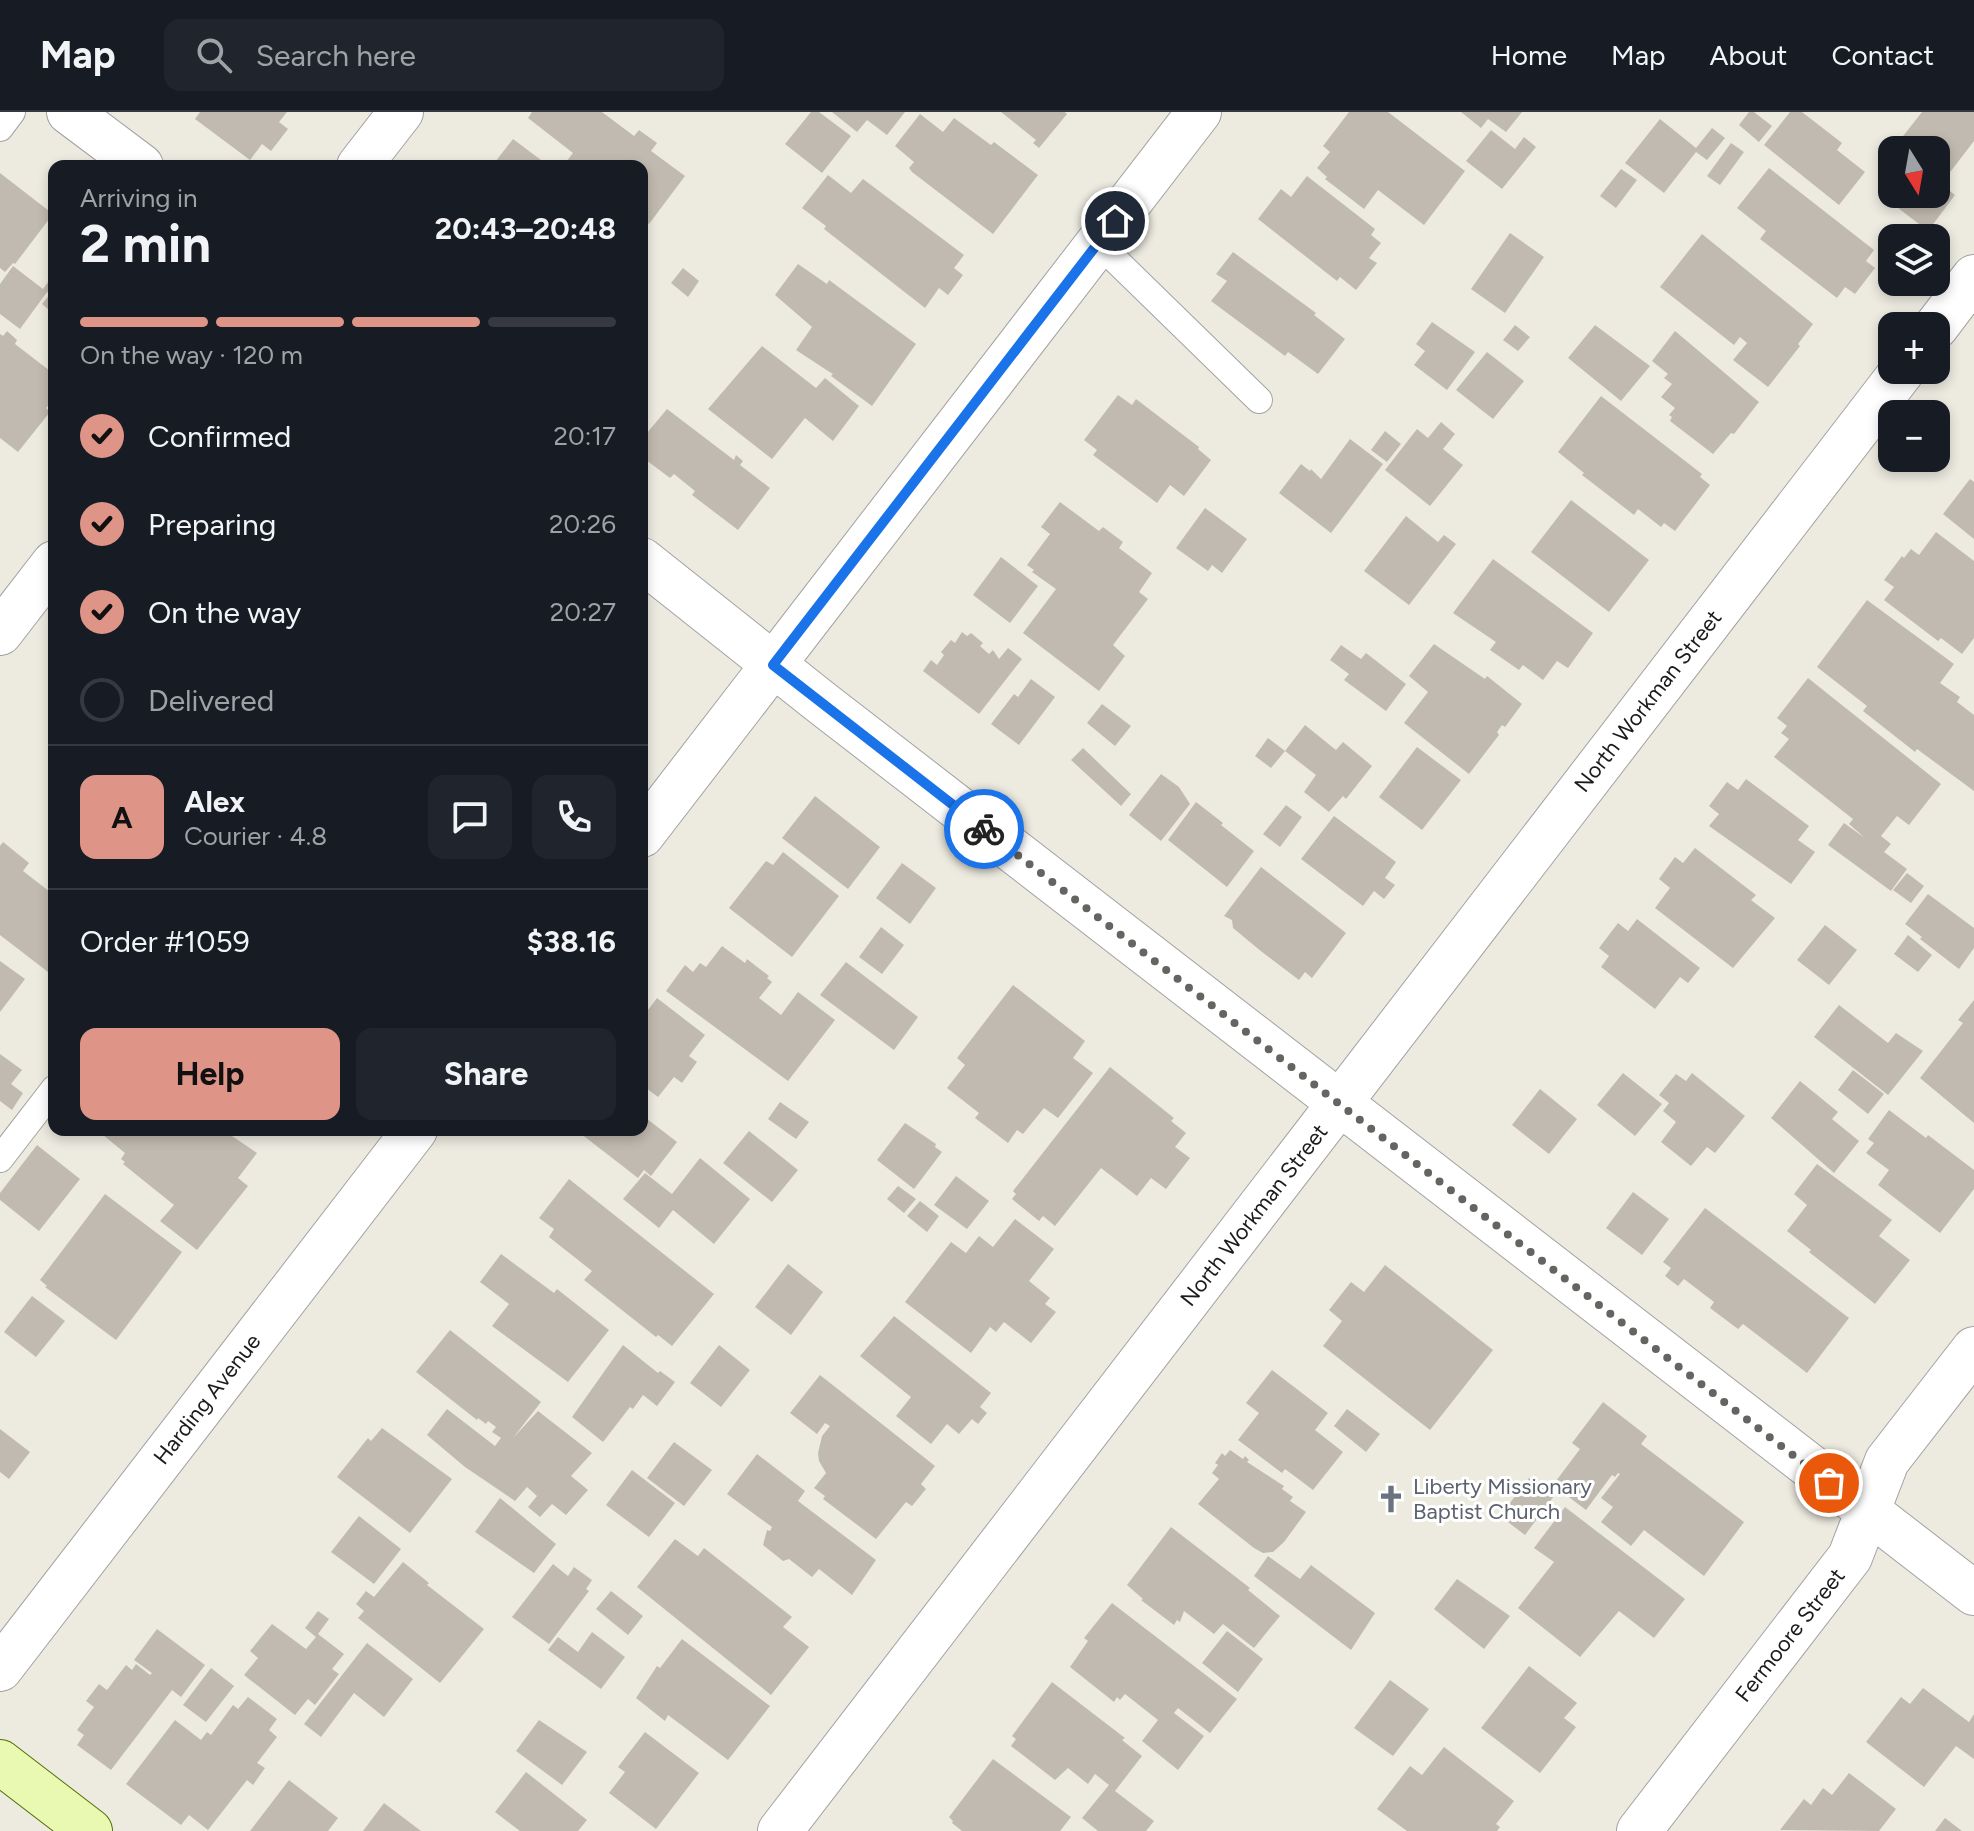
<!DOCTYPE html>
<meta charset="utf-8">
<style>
body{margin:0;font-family:Figtree,sans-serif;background:#20242c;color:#f1f3f6;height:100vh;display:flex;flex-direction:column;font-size:30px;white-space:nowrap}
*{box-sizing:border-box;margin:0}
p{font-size:26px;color:#9ea1a6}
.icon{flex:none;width:44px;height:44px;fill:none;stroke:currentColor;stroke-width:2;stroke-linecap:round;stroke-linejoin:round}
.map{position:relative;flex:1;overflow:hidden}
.panel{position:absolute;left:48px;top:48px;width:600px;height:976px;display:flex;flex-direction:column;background:#171b24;border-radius:16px;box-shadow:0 4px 12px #0003}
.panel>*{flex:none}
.needle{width:52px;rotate:169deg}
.tools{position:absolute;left:1878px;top:24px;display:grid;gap:16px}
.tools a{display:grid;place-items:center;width:72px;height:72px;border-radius:16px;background:#171b24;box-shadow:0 4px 12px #0003;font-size:40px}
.pin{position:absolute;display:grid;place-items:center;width:68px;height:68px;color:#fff;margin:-34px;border:4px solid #fff;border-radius:50%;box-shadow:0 2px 8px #0007}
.courier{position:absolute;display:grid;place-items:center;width:80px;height:80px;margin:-40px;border:6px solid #1a73e8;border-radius:50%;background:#fff;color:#222;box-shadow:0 2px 10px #0007}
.summary em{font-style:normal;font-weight:700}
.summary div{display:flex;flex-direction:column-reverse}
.summary{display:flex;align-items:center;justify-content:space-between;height:136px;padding:0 32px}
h1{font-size:52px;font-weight:700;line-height:60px}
.bar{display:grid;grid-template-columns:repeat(4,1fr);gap:12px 8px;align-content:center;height:96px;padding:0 32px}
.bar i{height:10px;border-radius:6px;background:#363941}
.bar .on{background:#de9487}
.bar p{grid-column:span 4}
.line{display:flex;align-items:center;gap:20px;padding:0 32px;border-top:2px solid #363941}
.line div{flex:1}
.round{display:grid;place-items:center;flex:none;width:84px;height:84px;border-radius:16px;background:#20242c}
ol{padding:0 32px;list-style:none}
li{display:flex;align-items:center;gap:24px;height:88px}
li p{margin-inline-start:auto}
li .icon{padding:8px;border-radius:50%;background:#de9487;color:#111;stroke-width:4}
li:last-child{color:#9ea1a6}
li i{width:44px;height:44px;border:4px solid #363941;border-radius:50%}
.action{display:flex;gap:16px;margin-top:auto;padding:16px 32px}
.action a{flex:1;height:92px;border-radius:16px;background:#de9487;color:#111;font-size:32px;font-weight:700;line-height:92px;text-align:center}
.action a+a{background:#20242c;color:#f1f3f6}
header{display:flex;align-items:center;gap:48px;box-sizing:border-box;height:112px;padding:0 40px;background:#171b24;border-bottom:2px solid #363941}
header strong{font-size:38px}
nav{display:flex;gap:44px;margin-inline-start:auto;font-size:28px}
.search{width:560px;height:72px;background:#20242c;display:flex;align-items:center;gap:20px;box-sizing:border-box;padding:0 28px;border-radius:16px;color:#9ea1a6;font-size:30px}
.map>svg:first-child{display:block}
</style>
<header>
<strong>Map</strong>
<div class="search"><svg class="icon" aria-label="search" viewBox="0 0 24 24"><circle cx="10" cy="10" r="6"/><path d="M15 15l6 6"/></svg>Search here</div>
<nav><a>Home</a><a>Map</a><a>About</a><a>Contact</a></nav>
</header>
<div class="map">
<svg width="1974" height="1719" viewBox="0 0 1974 1719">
<rect width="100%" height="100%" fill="#edebe0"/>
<path fill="#c1bab0" d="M200,0h87l-8,10 9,7 -17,22 -9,-7 -12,16 -55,-41z
M532,0h70l32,24 5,-6 18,13 -6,8 34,25 -36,48 -7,-6v-52h-79l10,-13 -45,-35z
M811,0h8l32,24 -29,37 -37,-29z
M832,0h73l-18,23 -20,-15 -10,12z
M1001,0h64l2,2 -28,34 -6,-5 3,-3z
M1349,0h39l77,59 -41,54 -46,-35 -14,19 -39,-30 2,-2 -10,-9 13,-16 -7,-6z
M1461,0h61l-16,20 -18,-13 -7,9z
M1749,0h5l18,14 -13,16 -20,-17z
M1790,0h12l40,31 -5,7 28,22 -26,33 -75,-60z
M1922,0h52v29l-33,43 14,11 -27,36 -35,-27 8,-10h35v-44h-44z
M920,2l23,18 11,-14 37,27 3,-3 44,33 -45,59 -81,-62 -3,-4 5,-6 -19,-16z
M1660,7l36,29 16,-20 13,10 -18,22 -11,-8 -32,41 -39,-30z
M1491,18l24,19 9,-12 12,10 -34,42 -36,-28z
M513,27l36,27h-57z
M1731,31l13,9 -24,33 -13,-9z
M1769,56l105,82 -8,11 9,7 -20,26 -10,-7 -8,11 -77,-59 6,-8 -29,-23z
M1621,57l16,11 -21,28 -16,-12z
M0,61l53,41 -38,50 -2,-1 -8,9 -5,-4z
M828,63l23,18 12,-14 101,76 -10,13 9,7 -15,20 -9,-7 -14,20 -101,-79 2,-3 -24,-18z
M1307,64l68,53 -4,6 10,8 -12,15 8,5 -21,27 -16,-13 -3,4 -79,-62 23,-30 10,8z
M1510,121l34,24 -39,56 -34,-24z
M1702,122l111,90 -15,20 2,2 -32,41 -35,-27 14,-17 -7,-6 -6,8 -74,-58z
M1233,140l83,61 -2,2 31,24 -27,35 -30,-22 -3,4 -74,-55 16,-20 -11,-7z
M798,152l29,20 2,-4 87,64 -44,62 -41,-30 2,-2 -5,-3 -32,-21 16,-23 -37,-32z
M13,154l30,23 11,-15v40l-12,-10 8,-10 -3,-2 -27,37 -20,-15v-30z
M683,156l16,13 -11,16 -17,-14z
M1432,210l43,30 -28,38 -33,-25 11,-14 -9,-7z
M1515,213l15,12 -12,14 -15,-11z
M1595,213l55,41 -29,35 -53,-43z
M7,219l10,9 -2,4 39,30v25l-8,9 4,4 -32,40 -18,-14v-104l3,2z
M1675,219l84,71 -25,32 -3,-1 -18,21 -43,-33 2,-4 -3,-2 6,-7 -14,-11 11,-13 -8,-6 4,-4 -16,-13z
M762,234l54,42 9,-10 34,28 -26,35 -28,-23 -33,41 -64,-50z
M1487,240l37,29 -31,38 -37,-29z
M1118,283l14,10 4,-6 63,48 -1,2 13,11 -27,36 -14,-11 -13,18 -64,-48 4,-5 -13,-10z
M1601,284l101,78 -2,3 10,8 -35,46 -11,-8 -3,4 -23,-18 -4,6 -52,-40 2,-2 -26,-21z
M667,297l67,51 2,-5 7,6 -3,4 30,23 -32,42 -46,-35 3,-4 -21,-17 -4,4 -28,-21v-18z
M1441,310l14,12 -12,15 20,16 -33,41 -45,-36 32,-41 11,9z
M1385,319l16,13 -14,18 -16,-12z
M1350,327l33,25 -52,69 -52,-40 22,-29 9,7 1,-2 10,10z
M1970,367l4,3v57l-31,-25z
M1571,388l78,60 -40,52 -78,-60z
M1060,390l39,29 4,-4 20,15 -4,6 33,25 -13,19 9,7 -35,46 12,11 -26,35 -76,-58 33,-44 -24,-17 2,-2 -7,-5 23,-31 -9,-7z
M1205,396l42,31 -25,34 -10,-8 -4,6 -32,-23z
M1406,404l32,26 6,-7 12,9 -47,61 -45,-34z
M1936,420l38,29v77l-12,16 -21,-16 -3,3 -54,-41 10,-13 -10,-7 18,-24 2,2 7,-9 8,6z
M1001,445l37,29 -28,37 -37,-28z
M1493,447l100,74 -25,35 -11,-7 -14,19 -20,-15 -4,5 -29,-20 6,-8 -43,-29z
M1867,488l87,64 -14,19 20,14 -3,5 17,13v76l-57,-42 -2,3 -52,-41 4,-5 -50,-39z
M962,520l5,4 4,-3 12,10 -3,3 9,8 4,-4 6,9 9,-11 14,11 -43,55 -56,-43 8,-11 6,5 7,-10 -3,-3 10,-12 4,3z
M1434,532l51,35 2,-3 35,28 -17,23 -3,-2 -5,7 2,3 -30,39 -65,-51 24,-31 -19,-16z
M1341,533l20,14 5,-6 40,31 -20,27 -42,-31 5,-6 -19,-14z
M1808,566l133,106 -32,41 -12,-9 -16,20 10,8 -7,8 23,17 -16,22 -63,-46 16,-22 21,15 -16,-14 4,-5 -79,-62 15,-18 -8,-6 6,-7 -10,-8z
M1031,567l24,18 -36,48 -28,-21 23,-30 4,3z
M1102,592l29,22 -16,20 -28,-23z
M1305,613l31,25 7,-8 29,24 -26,33 -3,-3 -14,16 -25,-20 12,-17 -31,-24z
M1268,626l17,13 -14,17 -16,-12z
M1417,635l44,33 -39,50 -43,-33z
M1083,636l48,46 -10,12 -50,-46z
M1161,662l18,13 11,17 -29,37 -32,-26z
M1746,667l63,47 -11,14 17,12 -24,32 -82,-58 10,-12 -10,-8 18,-24 11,8z
M815,684l65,51 -32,42 -66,-51z
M1196,690l27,21 -2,2 33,26 -27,36 -59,-47z
M1286,693l16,12 -22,30 -17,-13z
M1334,704l62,46 -11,16 10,7 -11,14 -10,-8 -11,15 -62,-47z
M3,730l26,21 -6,8 31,24v70l-6,7 -48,-37v-89z
M1695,736l61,47 -5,5 24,18 -42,50 -78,-60 15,-20 -11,-9 16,-22 8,6z
M783,740l56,44 -47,61 -63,-49 37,-47 7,4z
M902,751l34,25 -26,36 -34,-26z
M1261,755l85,66 -34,45 -7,-6 -6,8 -37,-28 -29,-24 -1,-8 -8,-4z
M1907,761l17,13 -13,17 -18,-13z
M1928,782l46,34v20l-15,21 -39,-30 2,-2 -17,-13z
M1637,807l63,49 -12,15 -8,-6 -25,32 -54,-42 8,-11 -10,-8 19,-25 10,8z
M1825,813l32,25 -28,35 -32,-25z
M881,815l23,18 -22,29 -23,-17z
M1908,823l24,20 -14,17 -24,-18z
M722,834l23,17 2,-4 22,17 -2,2 5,4 -13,16 22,17 17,-23 37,28 -47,61 -122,-90 19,-26 8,7 7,-9 6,4z
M0,849l25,18 -25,33z
M846,850l72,55 -24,33 -74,-55z
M1013,873l72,56 -12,17 20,15 -35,45 -14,-10 -21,26 -6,-4 -9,13 -33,-25 4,-5 -32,-25 18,-23 -8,-7z
M657,886l48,37 -16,21 8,6 -15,21 -8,-6 -16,20 -16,-12v-67z
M1974,888v123l-54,-45 43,-55 -5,-3z
M1839,893l49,38 8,-10 27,18 -35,44 -74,-58z
M0,942l22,16 -11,14 12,9 -11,17 -12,-9z
M1110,955l64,51 -3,3 15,12 -11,14 15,11 -24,31 -15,-11 -14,18 -36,-28 -46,58 -12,-10 -4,5 -27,-22 4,-5 -3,-3z
M1853,958l31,24 -16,20 -30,-24z
M1623,961l39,31 -27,32 -38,-31z
M1692,961l53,43 -30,37 -8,-6 -16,19 -30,-24 15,-20 -13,-11 6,-8 -10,-8 17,-21 10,7z
M1800,969l38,31 -6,7 27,22 -25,32 -63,-55z
M1540,977l37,30 -28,35 -37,-29z
M780,990l29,20 -13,17 -28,-20z
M1889,998l37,28 2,-3 46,35v19l-34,44 -62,-48 11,-15 -23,-17 8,-10 -6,-4z
M642,1003l35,27 -26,34 -7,-6 -6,8 -62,-48h66z
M905,1011l31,21 -1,3 7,5 -28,37 -37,-29z
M97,1018h126l34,23 -19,25 10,8 -51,64 -37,-29 14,-16 -51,-41 2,-2 -4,-3 4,-6z
M749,1019l49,39 -26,32 -49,-39z
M37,1033l43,34 -41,52 -39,-31v-7z
M700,1046l50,41 -36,45 -41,-34 -14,18 -36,-29 22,-26 27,21z
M1817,1052l75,56 -13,16 31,24 -35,44 -66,-52 2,-2 -24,-19 20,-26 -13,-11z
M956,1064l33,25 -22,28 -33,-24z
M569,1067l145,115 -42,52 -14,-11 -2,2 -72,-57 8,-9 -43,-34 5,-8 -15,-11z
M898,1074l18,13 -12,14 -17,-14z
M1633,1080l36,27 -27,36 -36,-27z
M105,1082l77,58 -66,88 -71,-53 2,-1 -7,-6z
M920,1089l19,15 -12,16 -20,-16z
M1705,1096l144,110 -42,55 -64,-49 -5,5 -28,-21 4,-6 -30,-23 -6,7 -13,-10 6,-8 -8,-6z
M1015,1107l39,30 -25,32 21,17 -5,6 11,8 -25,31 -27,-21 -8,10 -6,-5 -19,26 -66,-51 46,-60 15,11 13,-17 14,11z
M501,1142l53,39 3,-4 52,41 -41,52 -76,-56 17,-22 -29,-22z
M788,1152l35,28 -32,43 -36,-28z
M1385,1153l108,85 -63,80 -107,-84 19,-25 -13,-11 22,-28 13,10z
M32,1184l33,25 -29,36 -32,-25z
M894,1204l97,77 -11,14 7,6 -9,11 -6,-5 -13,15 -12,-10 -16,20 -35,-28 15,-19 -51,-41z
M450,1218l91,72 -28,36 25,-27 54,42 -21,23 17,14 -22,25 -14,-11 -12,13 -12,-10 9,-11 -10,-9 -12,14 -50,-34 -38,-32 20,-26 48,37 6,-8 -9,-6 4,-5 -8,-6 -2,3 -8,-6 -1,2 -61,-48z
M623,1233l35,28 2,-2 15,11 -18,24 -14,-11 -10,14 -3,-2 -27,35 -31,-25z
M719,1233l31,25 -29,37 -31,-24z
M1272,1258l56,43 -13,17 28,22 -30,38 -28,-21 -3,4 -44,-33 21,-27 -13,-10z
M820,1263l115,91 -14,18 5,5 -14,17 -6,-4 -30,37 -53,-40 2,-3 -11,-8 12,-15 -7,-12 -1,-8 4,-17 8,-10 -5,-3 -8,11 -27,-21z
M1603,1290l44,34 -6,8 103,78 -40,54 -60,-46 -13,16 -30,-24 12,-15 -12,-9 19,-24 -2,-1 -3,4 -3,-2 -26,35 -33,-25 27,-36 -8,-6z
M1347,1297l33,25 -14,18 -32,-26z
M382,1316l70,51 -42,54 -73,-56 31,-39 3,3z
M0,1317l30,23 -21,27 -9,-7z
M674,1330l38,28 -28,36 -37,-28z
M1230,1338l13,9 2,-3 4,4 -2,2 37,24 -2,3 11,8 -3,4 16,11 -22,30 -11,10 -10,1 -9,-5 -56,-44 21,-25 -7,-6 6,-8 -3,-2 7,-10 3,3z
M757,1342l48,37 -7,10 78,59 -24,35 -33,-26 -7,8 -23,-18 -6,2 -20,-16 4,-15 3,1 2,-4 -45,-33z
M632,1358l43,33 -26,34 -43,-32z
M1529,1366l25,18 -29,39 -25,-19z
M500,1386l56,46 -22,29 -59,-41z
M1565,1395l120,92 -31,39 -35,-27 -39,46 -62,-49 36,-46 -20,-14z
M359,1404l42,33 -27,35 -43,-32z
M1171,1415l79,61 -2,2 32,26 -26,32 -31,-24 -9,10 -30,-23 -4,11 -3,-2 -3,5 -33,-25 2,-1 -16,-14z
M675,1427l23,17 6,-8 88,69 -9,10 26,20 -38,48 -134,-108z
M1268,1444l32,23 11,-14 64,48 -24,37 -97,-74z
M403,1450l26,21 -2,2 57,44 -44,54 -82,-65 6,-7 -8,-7 10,-13 8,6z
M553,1452l15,12 6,-9 18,13 -6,9 3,2 -40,53 -37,-27z
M1457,1467l53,37 -26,33 -50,-40z
M611,1479l32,25 -15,19 -32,-26z
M1112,1491l125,96 -27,34 -32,-25 -4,5 30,23 -26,34 -36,-29 16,-21 -33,-26 -5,6 -3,-3 -3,5 -44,-35 18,-26 -4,-3z
M318,1499l11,8 -11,15 26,20 -12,15 7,5 -24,31 -7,-6 -13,16 -51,-40 14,-17 -8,-7 22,-27 34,25 10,-12 -11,-9z
M157,1517l48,36 -24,32 -9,-7 -61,80 -34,-25 7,-10 -7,-5 17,-23 -8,-6 13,-17 8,6 19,-25 6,5 4,-6 14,11 2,-2 -18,-13z
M1227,1519l36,28 -25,33 -36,-29z
M592,1520l33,25 -24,32 -53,-39 10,-13 20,15z
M682,1527l88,67 -42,54 -60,-45 -3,6 -29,-23 21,-32 3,2z
M367,1531l46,36 -29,38 -30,-24 -33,44 -17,-13z
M1529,1554l48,37 -13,15 12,9 -36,46 -59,-45z
M211,1556l23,18 -28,36 -23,-17z
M1390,1568l39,29 -36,47 -39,-28z
M1052,1570l73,56 -3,2 20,16 -27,35 39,30 -8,10h-48l-16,-13 27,-33 -14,-11 -7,10 -20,-16 -13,12 -44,-34 5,-7 -4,-3z
M1923,1576l46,34 5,-8v45l-18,-13 -32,41 -58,-45 35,-45 9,7z
M248,1585l29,22 -8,11 8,7 -20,26 8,5 -12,17 -6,-5 -39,50 -19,-15 -8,10 -55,-41 49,-64 26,20 6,-8 4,3 22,-30 5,4z
M539,1608l48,32 -25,33 -46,-34z
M645,1620l54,41 -43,56 -47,-36 16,-21 -7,-5z
M1444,1635l70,54 -18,23 4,3 -3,4h-90l-30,-22 33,-43 12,9z
M993,1647l78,58 -11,14h-98l-10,-8 1,-2 -4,-4z
M526,1660l61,48 -9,11h-58l-25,-19z
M1849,1661l47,36 -17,22 -99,-1 24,-31 7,6 12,-17 9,7z
M289,1668l49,38 -10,13h-78z
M384,1691l37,28h-58z
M1945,1706l17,13h-27z"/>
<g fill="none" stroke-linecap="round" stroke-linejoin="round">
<defs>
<path id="lane" d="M0,16l12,-16
M1098,131l161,157
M0,1047l54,-70"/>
<path id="street" d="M69,0l72,54
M359,54l42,-54
M1936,215l38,-50
M642,448l180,143 1152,890
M0,521l54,-70
M642,723l557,-723
M0,1557l415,-539
M780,1719l1123,-1461
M1639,1719l211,-274 37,-96 87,-112"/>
<path id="secondary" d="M0,1650l90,69"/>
</defs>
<use href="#lane" stroke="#a2a2a2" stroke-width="28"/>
<use href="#street" stroke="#a2a2a2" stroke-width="46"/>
<use href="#secondary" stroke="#527004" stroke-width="46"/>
<use href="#lane" stroke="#fff" stroke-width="26"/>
<use href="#street" stroke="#fff" stroke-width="44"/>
<use href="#secondary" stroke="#eaf9b1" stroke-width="44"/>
</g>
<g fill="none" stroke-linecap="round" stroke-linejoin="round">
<path stroke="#646460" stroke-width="8" stroke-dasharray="0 14.4" d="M984,717l845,654"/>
<path stroke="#1a73e8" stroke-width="10" d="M984,717l-211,-164 342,-444"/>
</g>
<defs>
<symbol id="church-bare" viewBox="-9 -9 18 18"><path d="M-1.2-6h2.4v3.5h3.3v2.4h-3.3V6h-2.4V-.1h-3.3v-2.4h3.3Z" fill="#6b7280" stroke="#fff" stroke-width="2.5" paint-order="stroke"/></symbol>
</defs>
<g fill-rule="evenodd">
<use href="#church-bare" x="1371" y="1367" width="40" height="40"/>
</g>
<g text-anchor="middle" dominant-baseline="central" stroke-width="6" stroke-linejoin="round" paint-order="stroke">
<g font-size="22" fill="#1b1b1b" stroke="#fff">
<text transform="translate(1648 589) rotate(-52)">North Workman Street</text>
<text transform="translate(1254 1103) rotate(-52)">North Workman Street</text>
<text transform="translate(207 1287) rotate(-52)">Harding Avenue</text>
<text transform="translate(1790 1523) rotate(-52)">Fermoore Street</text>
</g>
<g font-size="22" fill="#5b616d" stroke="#fff" text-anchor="start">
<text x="1413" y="1374">Liberty Missionary<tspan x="1413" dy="25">Baptist Church</tspan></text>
</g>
</g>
</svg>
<div class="tools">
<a><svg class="needle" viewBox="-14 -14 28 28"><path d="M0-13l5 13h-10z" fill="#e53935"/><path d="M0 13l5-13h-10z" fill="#9ea1a6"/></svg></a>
<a><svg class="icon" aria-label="layers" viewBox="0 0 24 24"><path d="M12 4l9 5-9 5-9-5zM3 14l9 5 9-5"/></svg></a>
<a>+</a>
<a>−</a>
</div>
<div class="pin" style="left:1829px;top:1371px;background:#ea580c"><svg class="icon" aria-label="bag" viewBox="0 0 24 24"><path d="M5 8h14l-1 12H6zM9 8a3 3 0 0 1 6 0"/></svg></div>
<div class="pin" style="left:1115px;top:109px;background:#1f2937"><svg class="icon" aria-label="home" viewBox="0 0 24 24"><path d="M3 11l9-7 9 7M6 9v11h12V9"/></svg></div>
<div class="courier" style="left:984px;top:717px"><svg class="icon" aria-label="bike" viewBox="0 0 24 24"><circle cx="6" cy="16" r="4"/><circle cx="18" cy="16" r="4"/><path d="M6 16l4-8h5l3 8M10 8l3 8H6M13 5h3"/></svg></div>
<section class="panel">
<div class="summary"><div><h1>2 min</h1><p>Arriving in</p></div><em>20:43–20:48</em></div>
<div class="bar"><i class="on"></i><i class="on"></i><i class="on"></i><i></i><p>On the way · 120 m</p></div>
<ol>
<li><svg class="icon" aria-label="check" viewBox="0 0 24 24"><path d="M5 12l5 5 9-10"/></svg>Confirmed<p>20:17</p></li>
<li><svg class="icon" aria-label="check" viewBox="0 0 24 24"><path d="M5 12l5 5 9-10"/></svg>Preparing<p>20:26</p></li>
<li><svg class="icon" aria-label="check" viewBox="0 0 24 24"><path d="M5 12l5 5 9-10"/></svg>On the way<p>20:27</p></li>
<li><i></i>Delivered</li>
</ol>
<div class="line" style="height:144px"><b class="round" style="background:#de9487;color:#111">A</b><div><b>Alex</b><p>Courier · 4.8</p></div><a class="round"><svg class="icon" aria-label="chat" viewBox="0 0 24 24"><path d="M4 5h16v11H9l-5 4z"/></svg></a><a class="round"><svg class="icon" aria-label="phone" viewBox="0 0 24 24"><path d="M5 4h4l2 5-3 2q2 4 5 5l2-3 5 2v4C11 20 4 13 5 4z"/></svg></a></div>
<div class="line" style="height:104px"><div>Order #1059</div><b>$38.16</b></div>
<div class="action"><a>Help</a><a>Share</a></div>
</section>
</div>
